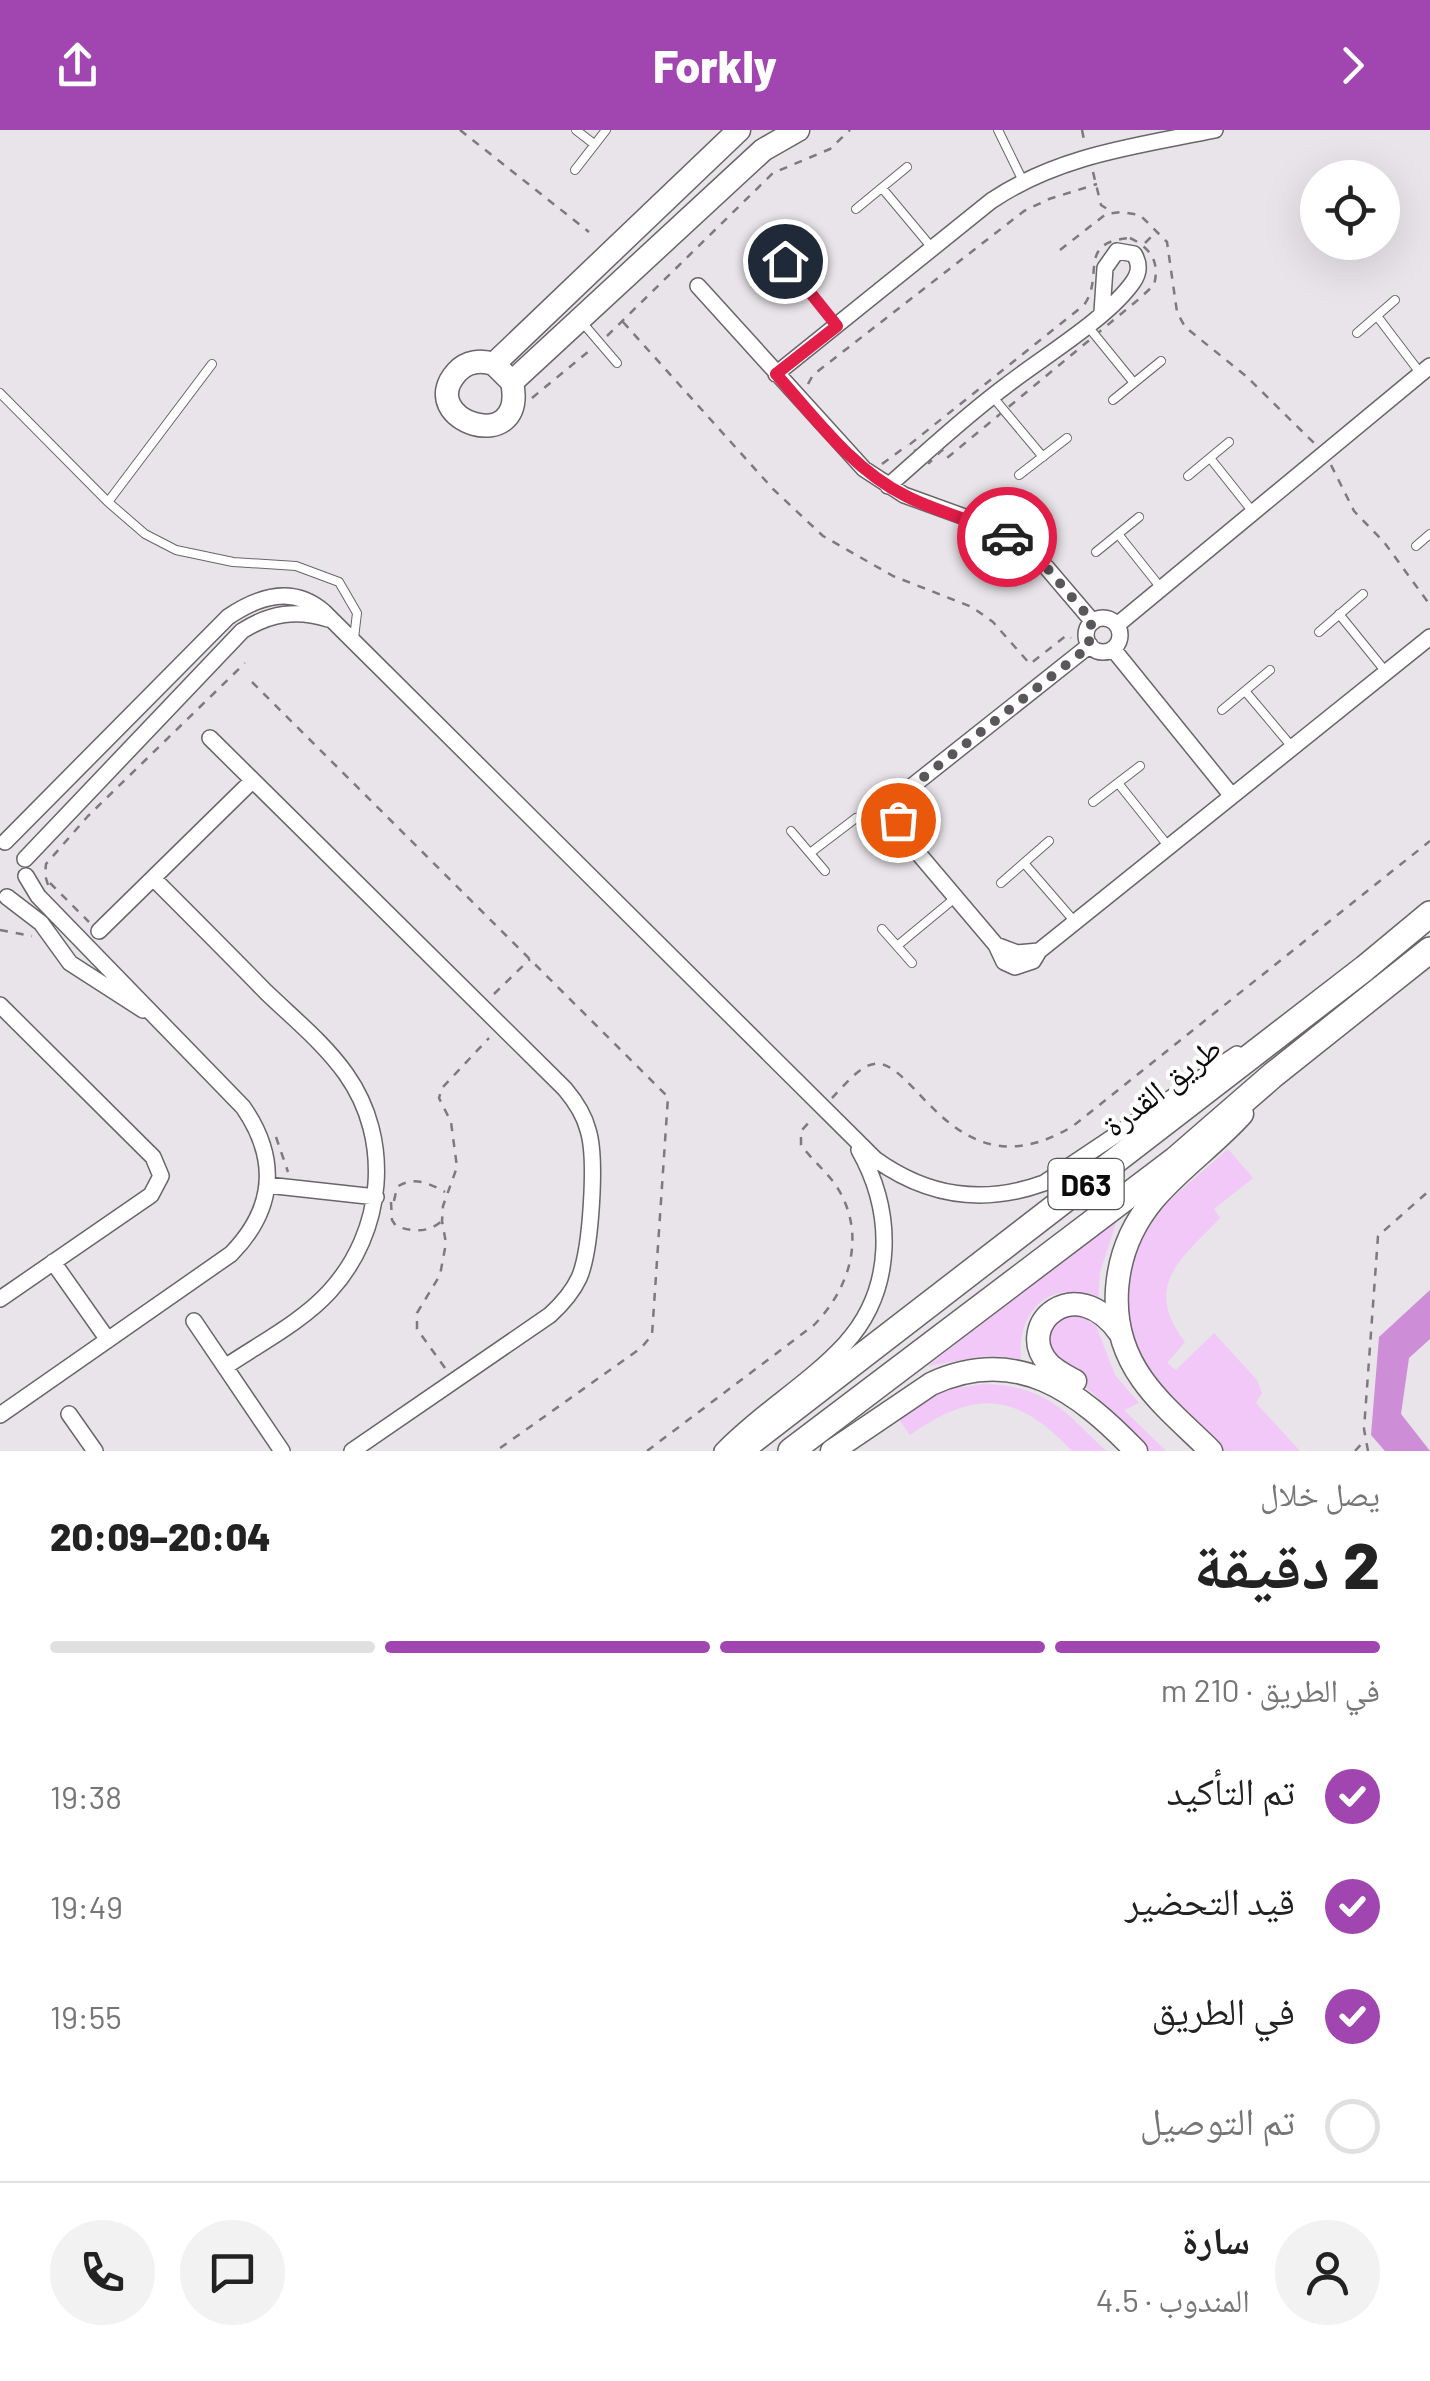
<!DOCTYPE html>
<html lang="ar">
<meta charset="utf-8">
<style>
body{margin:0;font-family:Barlow,"Noto Naskh Arabic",sans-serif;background:#f2f2f2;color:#222;direction:rtl;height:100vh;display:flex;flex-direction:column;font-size:38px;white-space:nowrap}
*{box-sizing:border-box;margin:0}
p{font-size:32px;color:#767676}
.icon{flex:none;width:55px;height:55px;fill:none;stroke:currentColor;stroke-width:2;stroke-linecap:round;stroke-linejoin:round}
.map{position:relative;height:1321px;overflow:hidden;direction:ltr}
.side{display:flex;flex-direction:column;background:#fff;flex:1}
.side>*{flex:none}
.tools{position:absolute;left:1300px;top:30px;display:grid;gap:20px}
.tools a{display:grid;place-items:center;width:100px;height:100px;border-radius:50%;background:#fff;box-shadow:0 10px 40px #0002;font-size:50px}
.pin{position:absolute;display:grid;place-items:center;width:85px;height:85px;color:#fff;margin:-42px;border:5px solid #fff;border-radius:50%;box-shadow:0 2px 10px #0007}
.courier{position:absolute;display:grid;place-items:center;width:100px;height:100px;margin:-50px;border:8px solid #e11d48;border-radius:50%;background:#fff;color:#222;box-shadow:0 2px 12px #0007}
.head em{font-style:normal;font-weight:800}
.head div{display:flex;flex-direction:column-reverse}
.head{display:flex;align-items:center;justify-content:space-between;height:170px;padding:0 50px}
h1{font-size:65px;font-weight:800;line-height:75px}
.bar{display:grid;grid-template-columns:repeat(4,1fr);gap:15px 10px;align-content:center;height:120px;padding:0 50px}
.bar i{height:12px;border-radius:8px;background:#e0e0e0}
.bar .current{background:#a146b0}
.bar p{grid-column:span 4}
.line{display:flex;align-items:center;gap:25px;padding:0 50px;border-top:2px solid #e0e0e0}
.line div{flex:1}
.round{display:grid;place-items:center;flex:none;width:105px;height:105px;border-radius:52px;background:#f2f2f2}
ol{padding:0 50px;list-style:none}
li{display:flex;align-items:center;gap:30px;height:110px}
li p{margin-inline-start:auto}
li .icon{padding:10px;border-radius:50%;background:#a146b0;color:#fff;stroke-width:4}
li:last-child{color:#767676}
li i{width:55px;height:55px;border:5px solid #e0e0e0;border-radius:50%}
header{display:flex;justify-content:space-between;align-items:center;height:130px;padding:0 50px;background:#a146b0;color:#fff;font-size:45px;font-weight:800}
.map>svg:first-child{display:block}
</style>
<header><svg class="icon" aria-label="forward" viewBox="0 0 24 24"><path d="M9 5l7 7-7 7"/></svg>Forkly<svg class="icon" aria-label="share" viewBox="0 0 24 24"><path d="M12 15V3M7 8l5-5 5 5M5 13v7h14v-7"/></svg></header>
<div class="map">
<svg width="1430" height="1321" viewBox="0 0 1430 1321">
<rect width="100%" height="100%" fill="#e8e4e9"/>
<path fill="#f1c8f7" d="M1228,1019l25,29 -39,31 6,9c-39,41 -78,67 -35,124l-18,21 9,7 38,-37 43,47 5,13 -6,10 44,48h-79l-61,-58 -34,-67 4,-69 25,-44z
M1118,1087l-18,55 -2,28c-47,-25 -82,12 -77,59l-37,-3 -56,10z
M1067,1182l22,6 7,8 19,49 24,28 -15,7 42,41h-16l-57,-58 -32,-23 -17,-35z
M983,1254c64,2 80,26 123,67h-34c-56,-59 -96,-62 -162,-16l-12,-17 48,-28z"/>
<path fill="#cd8dd7" d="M1430,1160v49l-21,19 -8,56 29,37h-45l-14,-16 8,-98z"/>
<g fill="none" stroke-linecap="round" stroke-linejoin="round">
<defs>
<path id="lane" d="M576,0l18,14
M998,0l25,51
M575,40l31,-40
M882,58l51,61
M856,79l51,-42
M785,131l52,65
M758,152l53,-42
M1377,186l44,58
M581,191l36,42
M1086,194l48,59
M1357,203l38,-33
M0,263l108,109 37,32 31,16 57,12 63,4 43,16 18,31 -3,25
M992,266l51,61
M1113,270l48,-39
M1210,328l43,54
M1019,345l48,-37
M1188,346l41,-34
M108,372l104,-138
M1118,404l43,54
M1416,416l14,-12
M1096,422l43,-35
M1339,484l47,58
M1319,502l44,-38
M1245,561l48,57
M1222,580l48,-40
M1118,653l51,64
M1093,672l47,-36
M791,701l34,40
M810,723l46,-35 30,-6
M1024,733l51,59
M1001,753l48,-42
M882,799l30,34
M897,816l58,-48"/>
<path id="street" d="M698,156l166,183 40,26 69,25 48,26 26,22 46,54
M776,244l215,-173c68,-46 146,-55 224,-71
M888,356c39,-34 77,-70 119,-101 36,-28 101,-67 126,-103 7,-10 7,-18 1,-28l-17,-3 -12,17 -3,44
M1086 505a17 17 0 1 1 34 0a17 17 0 1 1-34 0Z
M1117,495l313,-259
M1090,515l-184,146c-24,7 -26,32 -4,43l94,111 8,17 11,5 18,-6 6,-10 391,-314
M1113,519l119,147
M210,608l355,351c10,12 19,25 23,41 9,28 3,121 -9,148 -7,15 -17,26 -29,37l-198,136
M5,712l223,-225c31,-21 65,-32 96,-5l551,547c53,38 108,46 169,24l193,-129
M25,729l217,-228c28,-18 55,-22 86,-12
M153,748c38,38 76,76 113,114 27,26 58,51 80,82 47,66 38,158 -16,217 -28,31 -71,53 -105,76
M7,767l34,26 29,40 73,47
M99,801l153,-150
M996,815l21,8 22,-2
M0,875l153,152 8,19 -10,19 -151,104
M267,1055l109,12
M53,1132l55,78
M194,1191l88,130
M69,1284l26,37
M0,1285l231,-161c44,-45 48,-95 12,-147l-205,-211 -12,-20
M722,1321c37,-39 86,-67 123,-107 50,-55 49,-132 14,-194"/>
<path id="secondary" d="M494,234l18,18c16,77 -99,38 -55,-10 10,-11 24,-12 37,-8l245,-234
M512,252l251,-232 35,-20
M1075,1251c-9,-5 -20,-10 -27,-18 -34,-38 28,-93 72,-30
M832,1321l99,-67c86,-40 148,8 205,67
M1211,1321c-23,-23 -50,-45 -69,-72 -39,-55 -31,-128 11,-179 26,-31 61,-55 89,-86"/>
<path id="primary" d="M739,1321l626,-483 65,-54
M791,1321l384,-291 98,-85 157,-125"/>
</defs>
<use href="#lane" stroke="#696569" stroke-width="10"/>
<use href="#street" stroke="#696569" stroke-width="18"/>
<use href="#secondary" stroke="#696569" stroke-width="25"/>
<use href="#primary" stroke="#696569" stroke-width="28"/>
<path stroke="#7c7a7d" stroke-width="2.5" stroke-dasharray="8 8" stroke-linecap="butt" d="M460,0l129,102
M1082,0l3,15
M1093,42l8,33 11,7
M1130,108c21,10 30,24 24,47l-15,14 -192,159 -5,-8 -13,13 -20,-18 175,-140c21,-29 -8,-63 46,-67z
M1145,113l12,-12
M1060,120l46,-36 15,-2 19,3 27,27 10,70 8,15 61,49 68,67
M623,192l150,167 50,47 70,40 79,31 21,15 37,42 37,-29 4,3
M607,206l166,-163 57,-24 20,-19
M808,254l5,-9 211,-164 25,-12 48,-15
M532,268l57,-47
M882,334l26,-19
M1331,335l23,46 30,31 46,63
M252,552l416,415 -16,238 -11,13 -145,103
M50,753l39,39
M48,755l-3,-10 1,-11 42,-48 157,-153
M0,800l32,6
M494,864l36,-35
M832,968c11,-11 27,-32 42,-34 41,-8 81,134 199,62l357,-285
M276,1007l12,35
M394,1071l3,-14c16,-11 32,-4 48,5
M391,1072l1,18 4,6c17,6 32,7 46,-5
M445,1238l-28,-39v-16l23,-38 6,-32 -4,-22 1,-15 14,-39 -6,-45 -12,-24 3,-10 47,-50
M647,1321l167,-126c36,-37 53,-90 23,-138 -10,-15 -25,-27 -36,-42v-14l12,-13
M1355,1321l9,-10
M1368,1321l-4,-22 14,-193 52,-46"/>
<use href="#lane" stroke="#fff" stroke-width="8"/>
<use href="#street" stroke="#fff" stroke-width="15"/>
<use href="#secondary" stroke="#fff" stroke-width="22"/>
<use href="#primary" stroke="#fff" stroke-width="25"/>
</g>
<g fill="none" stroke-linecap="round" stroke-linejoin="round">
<path stroke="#595759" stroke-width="10" stroke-dasharray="0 18" d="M898,690l1,-16 7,-13 184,-145 -3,-16 6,-8 -46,-54 -40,-31"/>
<path stroke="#e11d48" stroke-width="12" d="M785,131l52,65 -61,48c39,44 77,96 130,122 33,17 69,24 101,41"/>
</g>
<g text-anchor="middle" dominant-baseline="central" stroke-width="8" stroke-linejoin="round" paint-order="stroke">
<rect fill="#fff" stroke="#555455" stroke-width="2.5" x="1048.5" y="1029" width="75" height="50" rx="8"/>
<g font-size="30" font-weight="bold" fill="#0c0b0c">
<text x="1086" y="1054">D63</text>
</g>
<g font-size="32" fill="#0c0b0c" stroke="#fff">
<text transform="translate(1161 955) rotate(-38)">طريق القدرة</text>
</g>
</g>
</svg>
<div class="tools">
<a><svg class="icon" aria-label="locate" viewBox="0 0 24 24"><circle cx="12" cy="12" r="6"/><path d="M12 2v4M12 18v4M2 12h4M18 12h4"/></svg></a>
</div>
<div class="pin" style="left:898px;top:690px;background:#ea580c"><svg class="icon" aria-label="bag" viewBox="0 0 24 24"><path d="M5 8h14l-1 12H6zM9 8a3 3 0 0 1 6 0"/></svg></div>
<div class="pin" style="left:785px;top:131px;background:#1f2937"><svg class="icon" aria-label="home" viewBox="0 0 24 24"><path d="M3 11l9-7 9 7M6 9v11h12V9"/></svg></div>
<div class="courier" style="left:1007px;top:407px"><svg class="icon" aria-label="car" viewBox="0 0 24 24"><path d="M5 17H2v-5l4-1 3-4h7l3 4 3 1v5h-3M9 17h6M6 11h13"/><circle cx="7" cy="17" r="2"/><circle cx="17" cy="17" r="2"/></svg></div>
</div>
<section class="side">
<div class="head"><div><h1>2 دقيقة</h1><p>يصل خلال</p></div><em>20:04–20:09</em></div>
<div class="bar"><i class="current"></i><i class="current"></i><i class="current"></i><i></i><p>في الطريق · 210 m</p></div>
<ol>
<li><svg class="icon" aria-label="check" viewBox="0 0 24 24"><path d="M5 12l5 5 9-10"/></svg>تم التأكيد<p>19:38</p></li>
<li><svg class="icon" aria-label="check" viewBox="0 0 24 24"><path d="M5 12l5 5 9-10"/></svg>قيد التحضير<p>19:49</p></li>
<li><svg class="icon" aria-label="check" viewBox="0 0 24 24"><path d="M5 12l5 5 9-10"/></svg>في الطريق<p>19:55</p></li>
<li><i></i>تم التوصيل</li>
</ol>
<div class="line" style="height:180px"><a class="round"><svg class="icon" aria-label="person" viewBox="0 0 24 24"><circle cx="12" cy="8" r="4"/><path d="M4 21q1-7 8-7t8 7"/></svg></a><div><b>سارة</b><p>المندوب · 4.5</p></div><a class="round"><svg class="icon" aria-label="chat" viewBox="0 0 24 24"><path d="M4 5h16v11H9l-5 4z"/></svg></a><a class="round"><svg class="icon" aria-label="phone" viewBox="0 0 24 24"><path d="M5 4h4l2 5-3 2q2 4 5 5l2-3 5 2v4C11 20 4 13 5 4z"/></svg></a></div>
</section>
